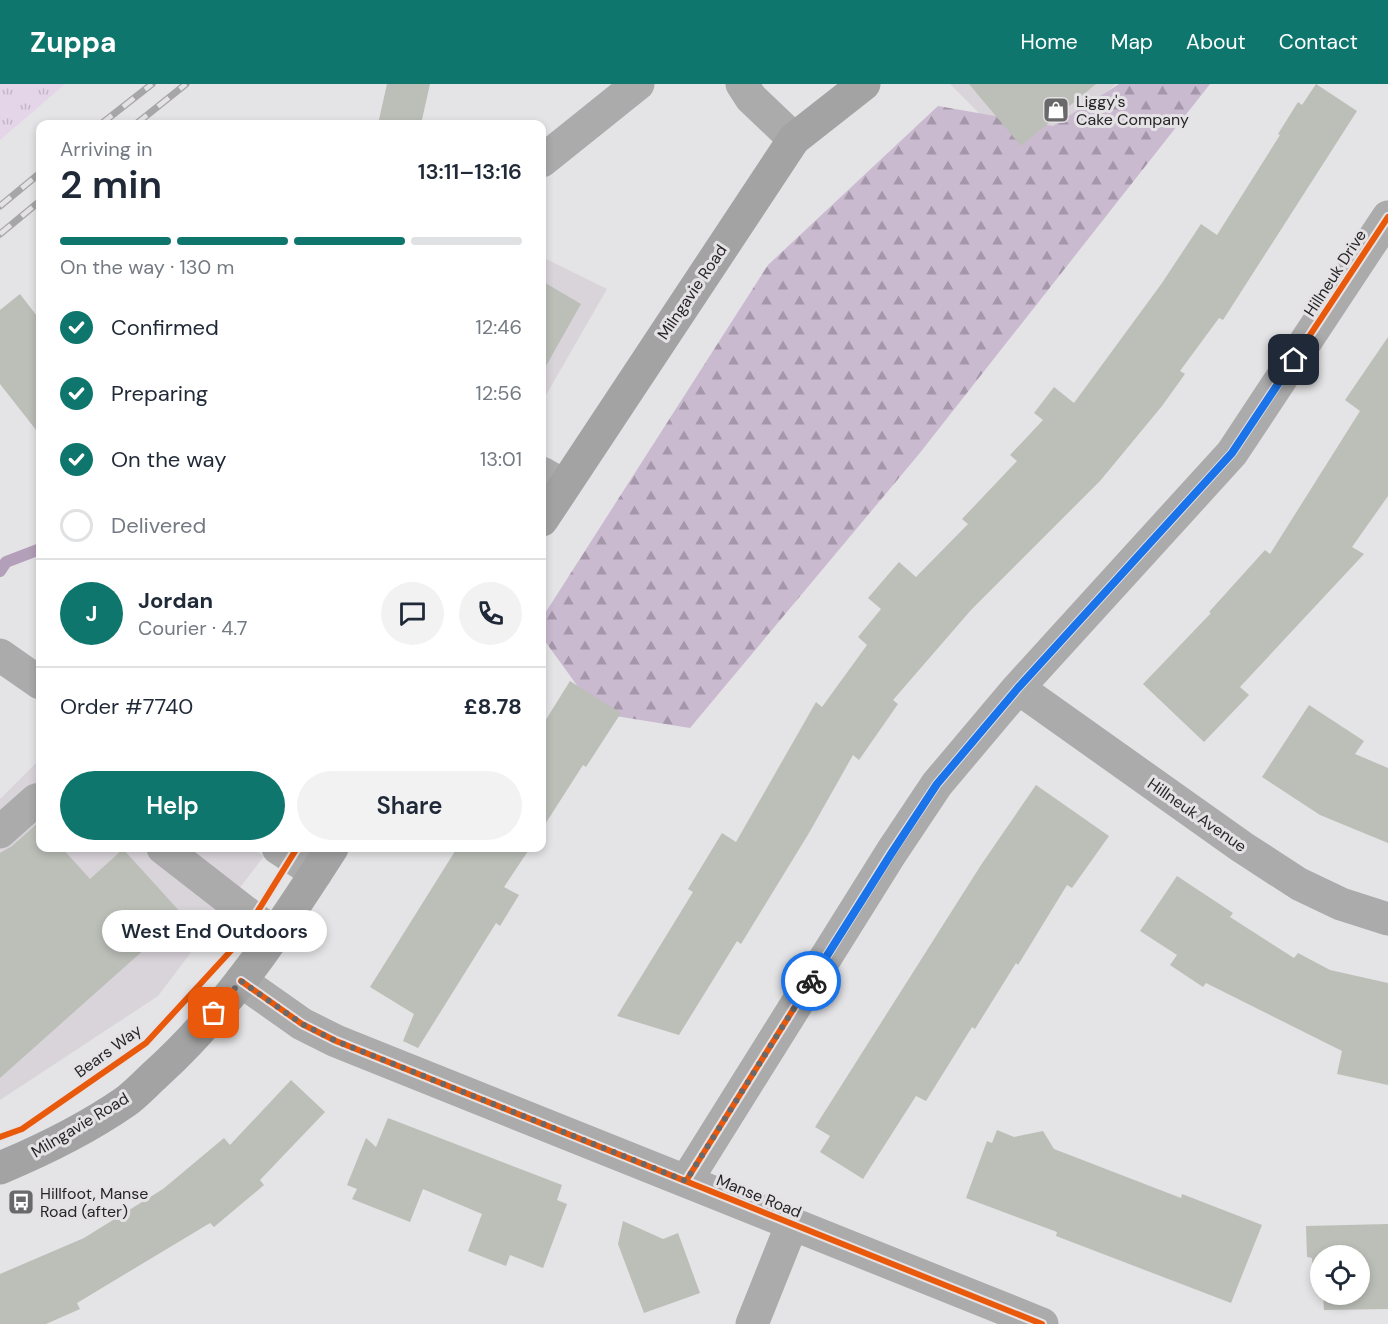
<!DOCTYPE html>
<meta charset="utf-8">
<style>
body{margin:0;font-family:"DM Sans",sans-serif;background:#f2f2f3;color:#1f2937;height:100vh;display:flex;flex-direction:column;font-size:22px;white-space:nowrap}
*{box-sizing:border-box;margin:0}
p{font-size:20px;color:#747a83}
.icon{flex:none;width:33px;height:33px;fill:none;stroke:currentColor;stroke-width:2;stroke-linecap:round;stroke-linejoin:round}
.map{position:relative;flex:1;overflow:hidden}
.drawer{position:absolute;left:36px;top:36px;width:510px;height:732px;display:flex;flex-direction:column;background:#fff;border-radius:12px;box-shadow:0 3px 9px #0003}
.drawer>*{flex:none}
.tools{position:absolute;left:1310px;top:1161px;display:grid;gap:12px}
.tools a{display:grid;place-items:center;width:60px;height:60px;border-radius:50%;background:#fff;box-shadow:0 3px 9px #0003;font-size:30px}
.pin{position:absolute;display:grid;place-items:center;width:51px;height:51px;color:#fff;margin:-26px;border-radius:12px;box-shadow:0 3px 9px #0006}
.courier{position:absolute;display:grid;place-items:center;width:60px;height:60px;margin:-30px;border:4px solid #1a73e8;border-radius:50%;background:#fff;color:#222;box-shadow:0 2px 8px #0007}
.bubble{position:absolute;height:42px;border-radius:21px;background:#fff;box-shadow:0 3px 9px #0003;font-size:20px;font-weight:600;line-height:42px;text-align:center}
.head em{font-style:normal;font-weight:600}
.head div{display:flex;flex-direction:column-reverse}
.head{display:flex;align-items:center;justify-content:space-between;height:102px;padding:0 24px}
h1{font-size:39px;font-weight:600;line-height:45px}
.bar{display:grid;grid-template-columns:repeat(4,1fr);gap:9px 6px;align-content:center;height:72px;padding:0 24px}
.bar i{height:8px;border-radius:4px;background:#e0e1e3}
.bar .selected{background:#0f766e}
.bar p{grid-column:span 4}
.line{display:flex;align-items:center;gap:15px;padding:0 24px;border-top:2px solid #e0e1e3}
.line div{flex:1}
.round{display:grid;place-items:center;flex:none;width:63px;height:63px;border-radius:32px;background:#f2f2f3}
ol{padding:0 24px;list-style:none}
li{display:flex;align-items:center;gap:18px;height:66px}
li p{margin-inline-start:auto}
li .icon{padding:6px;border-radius:50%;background:#0f766e;color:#fff;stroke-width:4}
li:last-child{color:#747a83}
li i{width:33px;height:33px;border:3px solid #e0e1e3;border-radius:50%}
.primary-button{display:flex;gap:12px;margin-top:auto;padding:12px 24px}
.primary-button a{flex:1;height:69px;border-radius:36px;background:#0f766e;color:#fff;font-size:24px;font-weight:600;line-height:69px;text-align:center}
.primary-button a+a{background:#f2f2f3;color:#1f2937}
header{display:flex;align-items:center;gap:36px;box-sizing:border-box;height:84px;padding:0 30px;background:#0f766e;color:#fff}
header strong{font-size:28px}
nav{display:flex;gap:33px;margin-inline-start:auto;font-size:21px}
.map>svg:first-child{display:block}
</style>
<header>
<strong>Zuppa</strong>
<nav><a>Home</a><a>Map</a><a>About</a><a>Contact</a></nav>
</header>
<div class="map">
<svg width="1388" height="1240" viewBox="0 0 1388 1240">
<defs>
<pattern id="grass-tufts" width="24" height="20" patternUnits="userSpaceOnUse" patternTransform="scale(1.5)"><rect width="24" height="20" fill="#e4d5e9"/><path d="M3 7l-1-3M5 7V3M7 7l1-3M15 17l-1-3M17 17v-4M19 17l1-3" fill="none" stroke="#c4b7c8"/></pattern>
<pattern id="forest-firs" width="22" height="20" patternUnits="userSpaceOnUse" patternTransform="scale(1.5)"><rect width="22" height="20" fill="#cabad0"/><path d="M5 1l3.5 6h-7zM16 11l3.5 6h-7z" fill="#a497a9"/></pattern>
</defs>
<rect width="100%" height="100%" fill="#e4e3e5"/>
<path fill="#d9d4da" d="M950,0h166l-91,75z
M542,173l65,32 -65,113z
M40,675v89h211l13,8 -106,140 -158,104v-301z"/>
<path fill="url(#grass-tufts)" d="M0,0h65l-65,56z"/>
<path fill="url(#forest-firs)" d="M1119,0h91l-291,370 -229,274 -93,-15 -55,-76v-19l226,-353 170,-159 115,20z"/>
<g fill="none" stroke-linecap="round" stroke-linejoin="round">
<path stroke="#b39fb9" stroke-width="12" d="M0,487l6,-9 34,-13"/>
</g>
<path fill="#bcbfb8" d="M387,0h43l-9,40h-43z
M969,0h127l-75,62z
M1316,0l41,27 -134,209 -4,-2 -39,53 5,3 -23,32 -62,75 -129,129 -78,90 5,4 -39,56 -6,-5 -44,78 -68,111 -4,-3 -58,94 -62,-19 76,-124 -5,-3 34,-56 14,9 80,-140 6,5 45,-62 -9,-8 23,-28 -13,-11 31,-36 17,15 52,-53 -6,-5 55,-58 -7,-6 33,-35 -9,-7 20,-26 20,16 88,-120 39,-59 16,11 63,-100 -2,-1 20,-32 4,3z
M542,197l39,23 -39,69z
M20,210l20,26v115l-40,-51v-74z
M1388,253v159l-36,51 12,7 -124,133 9,8 -45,47 -61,-58 68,-71 -2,-1 56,-62 5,4 90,-143 -15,-11z
M570,597l51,32 -35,54 -3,-2 -41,64v-103z
M1309,621l55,36 -9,13 33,14v75l-68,-28 -58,-38z
M1036,701l73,51 -37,52 -5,-3 -49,80 -2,-2 -41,66 -3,-2 -46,74 -10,-5 -53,83 -43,-27 10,-16 -15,-9 166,-262z
M40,737v27h22l28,31 33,-30 60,66 -183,163v-225l12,-7z
M457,764h73l-26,39 15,8 -19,31 -4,-3 -78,125 -15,-7 11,-27 -44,-27z
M1177,792l56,37 -3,4 64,41 4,-5 32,17 58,13v102l-51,-11 5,-23 -136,-68 -3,4 -33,-22 7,-10 -37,-24z
M291,996l34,32 -65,68 4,5 -50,42 -4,-4 -133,80 3,6 -34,15h-46v-50l84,-36 79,-49 61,-51 6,7z
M388,1034l174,67 -5,15 10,4 -24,64 -33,-13 -4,11 -38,-15 14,-37 -59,-25 -13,33 -58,-23 5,-10 -10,-4 19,-47 10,9z
M997,1046l17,7 29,-6 11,18 127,49 1,-4 80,31 -31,78 -175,-67 1,-4 -91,-34 21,-57 5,2z
M623,1137l40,18 15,-6 22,60 -56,20 -26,-69z
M1388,1140v85l-64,1 -1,-16h36v-38h-39v26h-7l-1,-24 -5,-1 -1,-31z"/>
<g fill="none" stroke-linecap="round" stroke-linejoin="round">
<path stroke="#ababab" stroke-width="33" d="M742,0l9,14 43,41
M542,77l96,-77
M542,389l21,12
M0,571l40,28
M1018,604l224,159 57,37 42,20 47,15
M0,748l36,-32 4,-1
M163,764l90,70 23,16
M278,764l38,25
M241,897l61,43 34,17 706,283
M686,1097l205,-328 46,-69 81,-96 214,-235 156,-236
M752,1240l40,-100"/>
<path stroke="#a3a3a4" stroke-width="33" d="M542,436l252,-381 70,-55
M0,1084c43,-18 86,-39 125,-66 11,-8 21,-19 31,-28 72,-65 124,-145 176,-226"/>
<defs>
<path id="rail" d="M101,40l51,-40
M136,40l50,-40
M0,122l40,-33
M0,150l40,-33"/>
</defs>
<use href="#rail" stroke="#a7a6a7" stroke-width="7"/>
<use href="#rail" stroke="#e5e2e6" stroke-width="4.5" stroke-dasharray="14" stroke-linecap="butt"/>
<defs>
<path id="cycleway" d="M241,897l61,43 34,17 706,283
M0,1053l22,-8 124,-86 92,-100 59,-95
M686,1097l205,-328 46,-69 81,-96 214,-235 156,-236"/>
</defs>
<use href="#cycleway" stroke="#e5e2e6" stroke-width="10"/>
<use href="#cycleway" stroke="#e8590c" stroke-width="6"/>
</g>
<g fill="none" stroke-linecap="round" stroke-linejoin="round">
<path stroke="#69686a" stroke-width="6" stroke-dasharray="0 10.8" d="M214,929l27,-32 61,43 34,17 350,140 125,-200"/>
<path stroke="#1a73e8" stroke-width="8" d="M811,897l80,-127 46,-70 81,-96 214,-235 62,-93"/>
</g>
<defs>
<symbol id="shop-square" viewBox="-11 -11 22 22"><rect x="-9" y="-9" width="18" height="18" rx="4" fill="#69686a" stroke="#e5e2e6"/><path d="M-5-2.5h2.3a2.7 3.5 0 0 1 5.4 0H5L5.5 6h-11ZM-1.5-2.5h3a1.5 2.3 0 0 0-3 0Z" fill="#fff"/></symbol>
<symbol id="bus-square" viewBox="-11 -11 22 22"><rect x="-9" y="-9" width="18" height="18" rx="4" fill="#69686a" stroke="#e5e2e6"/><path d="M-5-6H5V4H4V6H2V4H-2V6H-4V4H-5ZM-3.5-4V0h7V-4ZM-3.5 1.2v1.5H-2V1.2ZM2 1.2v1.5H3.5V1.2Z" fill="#fff"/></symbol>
</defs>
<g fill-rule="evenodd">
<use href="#shop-square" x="1041" y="11" width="30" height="30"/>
<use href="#bus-square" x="6" y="1103" width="30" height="30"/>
</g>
<g text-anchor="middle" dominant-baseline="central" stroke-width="6" stroke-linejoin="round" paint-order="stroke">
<g font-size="16" fill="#272627" stroke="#e5e2e6" text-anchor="start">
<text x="1076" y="17">Liggy's<tspan x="1076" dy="18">Cake Company</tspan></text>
<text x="40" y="1109">Hillfoot, Manse<tspan x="40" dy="18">Road (after)</tspan></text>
</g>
<g font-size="16" fill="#272627" stroke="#e5e2e6">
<text transform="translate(1335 189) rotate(-57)">Hillneuk Drive</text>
<text transform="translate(692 208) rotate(-56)">Milngavie Road</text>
<text transform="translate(1197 731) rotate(35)">Hillneuk Avenue</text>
<text transform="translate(108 967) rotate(-36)">Bears Way</text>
<text transform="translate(80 1041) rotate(-31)">Milngavie Road</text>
<text transform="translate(759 1112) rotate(22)">Manse Road</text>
</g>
</g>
</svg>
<div class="tools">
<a><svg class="icon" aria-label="locate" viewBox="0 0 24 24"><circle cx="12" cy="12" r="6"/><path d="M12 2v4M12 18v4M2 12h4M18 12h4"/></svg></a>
</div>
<div class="pin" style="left:214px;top:929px;background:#ea580c"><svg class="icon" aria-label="bag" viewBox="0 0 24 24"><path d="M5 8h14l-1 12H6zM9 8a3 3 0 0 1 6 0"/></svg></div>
<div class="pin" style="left:1294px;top:276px;background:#1f2937"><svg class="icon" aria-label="home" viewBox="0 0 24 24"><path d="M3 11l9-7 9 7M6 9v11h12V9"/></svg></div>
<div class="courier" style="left:811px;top:897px"><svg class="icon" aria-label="bike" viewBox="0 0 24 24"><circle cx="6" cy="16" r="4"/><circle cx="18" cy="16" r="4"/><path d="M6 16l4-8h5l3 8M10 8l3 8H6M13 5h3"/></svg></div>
<div class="bubble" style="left:102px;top:826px;width:225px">West End Outdoors</div>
<section class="drawer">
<div class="head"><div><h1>2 min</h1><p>Arriving in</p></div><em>13:11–13:16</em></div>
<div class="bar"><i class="selected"></i><i class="selected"></i><i class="selected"></i><i></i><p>On the way · 130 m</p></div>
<ol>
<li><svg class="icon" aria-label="check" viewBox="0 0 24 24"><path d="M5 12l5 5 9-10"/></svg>Confirmed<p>12:46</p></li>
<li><svg class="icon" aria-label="check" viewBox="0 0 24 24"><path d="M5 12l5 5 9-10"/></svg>Preparing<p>12:56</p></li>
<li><svg class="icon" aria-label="check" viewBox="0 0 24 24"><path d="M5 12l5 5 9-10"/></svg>On the way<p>13:01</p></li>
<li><i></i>Delivered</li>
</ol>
<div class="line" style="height:108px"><b class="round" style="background:#0f766e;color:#fff">J</b><div><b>Jordan</b><p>Courier · 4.7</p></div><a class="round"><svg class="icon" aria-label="chat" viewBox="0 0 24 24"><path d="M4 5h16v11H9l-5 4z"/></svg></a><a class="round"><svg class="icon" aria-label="phone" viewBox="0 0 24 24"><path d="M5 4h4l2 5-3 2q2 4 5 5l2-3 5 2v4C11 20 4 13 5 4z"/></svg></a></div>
<div class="line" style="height:78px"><div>Order #7740</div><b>£8.78</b></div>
<div class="primary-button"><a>Help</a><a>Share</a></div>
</section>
</div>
